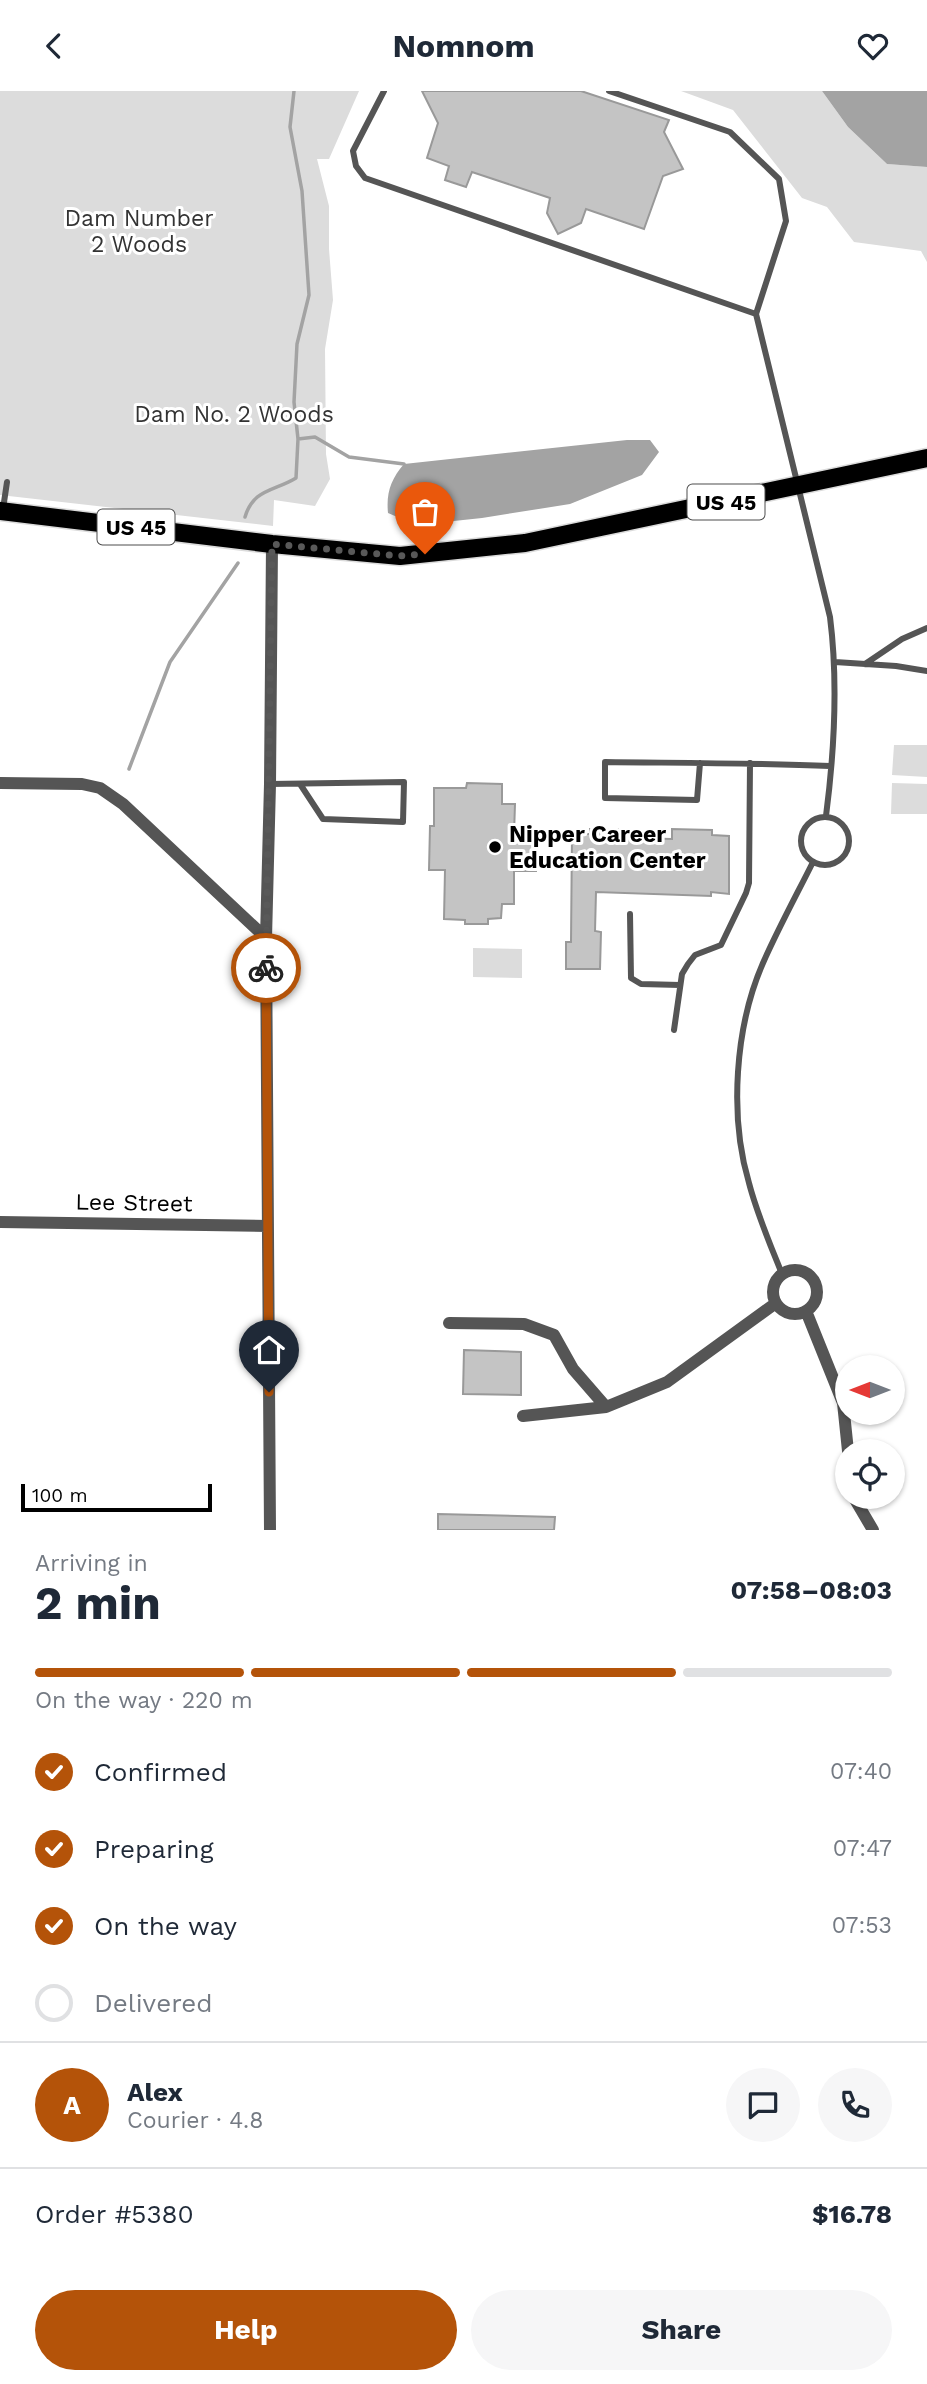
<!DOCTYPE html>
<meta charset="utf-8">
<style>
body{margin:0;font-family:"Work Sans",sans-serif;background:#f6f6f7;color:#1f2937;height:100vh;display:flex;flex-direction:column;font-size:26px;white-space:nowrap}
*{box-sizing:border-box;margin:0}
p{font-size:23px;color:#747a83}
.icon{flex:none;width:38px;height:38px;fill:none;stroke:currentColor;stroke-width:2;stroke-linecap:round;stroke-linejoin:round}
.map{position:relative;height:1439px;overflow:hidden}
.sheet{display:flex;flex-direction:column;background:#fff;flex:1}
.sheet>*{flex:none}
.needle{width:46px;rotate:270deg}
.controls{position:absolute;left:835px;top:1264px;display:grid;gap:14px}
.controls a{display:grid;place-items:center;width:70px;height:70px;border-radius:50%;background:#fff;box-shadow:0 2px 5px #0004;font-size:35px}
.scale{position:absolute;left:21px;bottom:18px;width:191px;box-sizing:border-box;padding-left:7px;border:4px solid #000;border-top:0;font-size:19px;line-height:24px;white-space:nowrap;color:#000;-webkit-text-stroke:5px #fff;paint-order:stroke}
.pin{position:absolute;display:grid;place-items:center;width:60px;height:60px;color:#fff;margin:-72px -30px;border-radius:50% 50% 50% 0;rotate:-45deg;box-shadow:0 0 7px #0007}
.pin .icon{rotate:45deg}
.courier{position:absolute;display:grid;place-items:center;width:70px;height:70px;margin:-35px;border:5px solid #b45309;border-radius:50%;background:#fff;color:#222;box-shadow:0 2px 9px #0007}
.overview em{font-style:normal;font-weight:700}
.overview div{display:flex;flex-direction:column-reverse}
.overview{display:flex;align-items:center;justify-content:space-between;height:119px;padding:0 35px}
h1{font-size:46px;font-weight:700;line-height:52px}
.bar{display:grid;grid-template-columns:repeat(4,1fr);gap:10px 7px;align-content:center;height:84px;padding:0 35px}
.bar i{height:9px;border-radius:5px;background:#e0e1e3}
.bar .active{background:#b45309}
.bar p{grid-column:span 4}
.line{display:flex;align-items:center;gap:18px;padding:0 35px;border-top:2px solid #e0e1e3}
.line div{flex:1}
.round{display:grid;place-items:center;flex:none;width:74px;height:74px;border-radius:37px;background:#f6f6f7}
ol{padding:0 35px;list-style:none}
li{display:flex;align-items:center;gap:21px;height:77px}
li p{margin-inline-start:auto}
li .icon{padding:7px;border-radius:50%;background:#b45309;color:#fff;stroke-width:4}
li:last-child{color:#747a83}
li i{width:38px;height:38px;border:4px solid #e0e1e3;border-radius:50%}
.action{display:flex;gap:14px;margin-top:auto;padding:14px 35px}
.action a{flex:1;height:80px;border-radius:42px;background:#b45309;color:#fff;font-size:28px;font-weight:700;line-height:80px;text-align:center}
.action a+a{background:#f6f6f7;color:#1f2937}
header{display:flex;justify-content:space-between;align-items:center;height:91px;padding:0 35px;background:#fff;font-size:32px;font-weight:700}
.map>svg:first-child{display:block}
</style>
<header><svg class="icon" aria-label="back" viewBox="0 0 24 24"><path d="M15 5l-7 7 7 7"/></svg>Nomnom<svg class="icon" aria-label="heart" viewBox="0 0 24 24"><path d="M12 20l-8-8c-3-5 5-10 8-4 3-6 11-1 8 4z"/></svg></header>
<div class="map">
<svg width="927" height="1439" viewBox="0 0 927 1439">
<rect width="100%" height="100%" fill="#fff"/>
<path fill="#dcdcdc" d="M0,0h359l-30,68h-12l12,47v43l4,51 -8,49 1,105 4,25 -15,27 -41,-6 -1,26 -273,-31z
M681,0h141l26,36 39,37 40,3v95l-6,-11 -67,-9 -27,-35 -25,-9 -69,-88z
M894,654h33v32l-35,-2z
M892,692l35,1v30h-36z
M473,857l49,1v29l-49,-1z"/>
<path fill="#a3a3a3" d="M822,0h105v76l-40,-3 -39,-37z
M627,349h23l9,12 -17,23 -72,29 -88,14 -66,7 -28,-12c-2,-20 3,-34 16,-49z"/>
<g fill="none" stroke-linecap="round" stroke-linejoin="round">
<path stroke="#a3a3a3" stroke-width="3.5" d="M298,348l17,-2 34,20 55,7
M245,426c8,-28 30,-26 51,-39l2,-39 -4,-37 3,-58 12,-49 -7,-104 -12,-64 4,-36
M129,678l41,-107 68,-99"/>
</g>
<path fill="#c4c4c4" stroke="#999" stroke-width="2" d="M422,0h159l88,29 -5,12 19,37 -20,7 -19,53 -58,-20 -5,14 -23,11 -11,-21 3,-15 -78,-26 -6,15 -21,-7 4,-14 -22,-8 11,-35z
M467,692l35,1v20h13l-1,31h23l-1,36h-22v33h-12l-1,14 -13,1v5h-23v-4l-21,-1 1,-49h-16l1,-44h4v-38h32z
M590,738h39v9l43,1v-10l40,1v5l17,1v58l-18,-2v4l-115,-4 -1,39 6,1 -1,37h-34v-27h5l1,-108h18z
M464,1259l57,2v43l-58,-1z
M438,1423l117,3 -1,13h-116z"/>
<g fill="none" stroke-linecap="round" stroke-linejoin="round">
<defs>
<path id="primary" d="M0,420l272,33 128,12 125,-13 402,-85"/>
</defs>
<use href="#primary" stroke="#dbdbdb" stroke-width="21"/>
<path stroke="#555" stroke-width="6" d="M384,0l-31,60 3,15 9,12 391,136
M609,0l121,41 49,47 7,42 -30,93 74,303c8,63 4,137 -4,199
M3,418l4,-27
M835,571l61,4 31,5
M865,573l37,-25 25,-11
M700,672l-3,37 -92,-2v-36c75,1 150,1 225,4
M270,693l134,-2 -1,40 -80,-3 -23,-35
M801 750a24 24 0 1 1 48 0a24 24 0 1 1-48 0Z
M630,823l1,64 10,6 39,1
M674,939l8,-56 6,-10 7,-9 26,-10 25,-52 3,-10 1,-120
M782,1183c-12,-30 -25,-60 -33,-91 -20,-67 -14,-156 14,-220 15,-34 33,-67 50,-101"/>
<path stroke="#555" stroke-width="12" d="M0,692l82,1 18,4 23,16 143,134
M0,1131l268,4
M773 1201a22 22 0 1 1 44 0a22 22 0 1 1-44 0Z
M806,1220l37,92 5,48
M449,1232l75,1 30,11 19,34 33,38
M523,1325l83,-9 61,-25 109,-79
M853,1405l20,34
M270,1439l-4,-592 4,-154 2,-240"/>
<use href="#primary" stroke="#000" stroke-width="18"/>
</g>
<g fill="none" stroke-linecap="round" stroke-linejoin="round">
<path stroke="#595959" stroke-width="7" stroke-dasharray="0 12.6" d="M266,877l6,-424 128,12 25,-2"/>
<path stroke="#b45309" stroke-width="9" d="M266,877l3,424"/>
</g>
<circle fill="#000" stroke="#fff" stroke-width="2.5" cx="495" cy="756" r="7"/>
<g text-anchor="middle" dominant-baseline="central" stroke-width="6" stroke-linejoin="round" paint-order="stroke">
<g fill="#fff" stroke="#4c4c4c" stroke-width="2">
<rect x="687.5" y="393.5" width="77" height="35" rx="5"/>
<rect x="97.5" y="418.5" width="77" height="35" rx="5"/>
</g>
<g font-size="21" font-weight="bold" fill="#000">
<text x="726" y="411">US 45</text>
<text x="136" y="436">US 45</text>
</g>
<g font-size="23" fill="#333" stroke="#fff">
<text x="139" y="127">Dam Number<tspan x="139" dy="26">2 Woods</tspan></text>
<text x="234" y="323">Dam No. 2 Woods</text>
</g>
<g font-size="23" font-weight="bold" fill="#000" stroke="#fff" text-anchor="start">
<text x="509" y="743">Nipper Career<tspan x="509" dy="26">Education Center</tspan></text>
</g>
<g font-size="23" fill="#000" stroke="#fff">
<text transform="translate(134 1112) rotate(1)">Lee Street</text>
</g>
</g>
</svg>
<div class="controls">
<a><svg class="needle" viewBox="-14 -14 28 28"><path d="M0-13l5 13h-10z" fill="#e53935"/><path d="M0 13l5-13h-10z" fill="#747a83"/></svg></a>
<a><svg class="icon" aria-label="locate" viewBox="0 0 24 24"><circle cx="12" cy="12" r="6"/><path d="M12 2v4M12 18v4M2 12h4M18 12h4"/></svg></a>
</div>
<div class="scale">100 m</div>
<div class="pin" style="left:425px;top:463px;background:#ea580c"><svg class="icon" aria-label="bag" viewBox="0 0 24 24"><path d="M5 8h14l-1 12H6zM9 8a3 3 0 0 1 6 0"/></svg></div>
<div class="pin" style="left:269px;top:1301px;background:#1f2937"><svg class="icon" aria-label="home" viewBox="0 0 24 24"><path d="M3 11l9-7 9 7M6 9v11h12V9"/></svg></div>
<div class="courier" style="left:266px;top:877px"><svg class="icon" aria-label="bike" viewBox="0 0 24 24"><circle cx="6" cy="16" r="4"/><circle cx="18" cy="16" r="4"/><path d="M6 16l4-8h5l3 8M10 8l3 8H6M13 5h3"/></svg></div>
</div>
<section class="sheet">
<div class="overview"><div><h1>2 min</h1><p>Arriving in</p></div><em>07:58–08:03</em></div>
<div class="bar"><i class="active"></i><i class="active"></i><i class="active"></i><i></i><p>On the way · 220 m</p></div>
<ol>
<li><svg class="icon" aria-label="check" viewBox="0 0 24 24"><path d="M5 12l5 5 9-10"/></svg>Confirmed<p>07:40</p></li>
<li><svg class="icon" aria-label="check" viewBox="0 0 24 24"><path d="M5 12l5 5 9-10"/></svg>Preparing<p>07:47</p></li>
<li><svg class="icon" aria-label="check" viewBox="0 0 24 24"><path d="M5 12l5 5 9-10"/></svg>On the way<p>07:53</p></li>
<li><i></i>Delivered</li>
</ol>
<div class="line" style="height:126px"><b class="round" style="background:#b45309;color:#fff">A</b><div><b>Alex</b><p>Courier · 4.8</p></div><a class="round"><svg class="icon" aria-label="chat" viewBox="0 0 24 24"><path d="M4 5h16v11H9l-5 4z"/></svg></a><a class="round"><svg class="icon" aria-label="phone" viewBox="0 0 24 24"><path d="M5 4h4l2 5-3 2q2 4 5 5l2-3 5 2v4C11 20 4 13 5 4z"/></svg></a></div>
<div class="line" style="height:91px"><div>Order #5380</div><b>$16.78</b></div>
<div class="action"><a>Help</a><a>Share</a></div>
</section>
